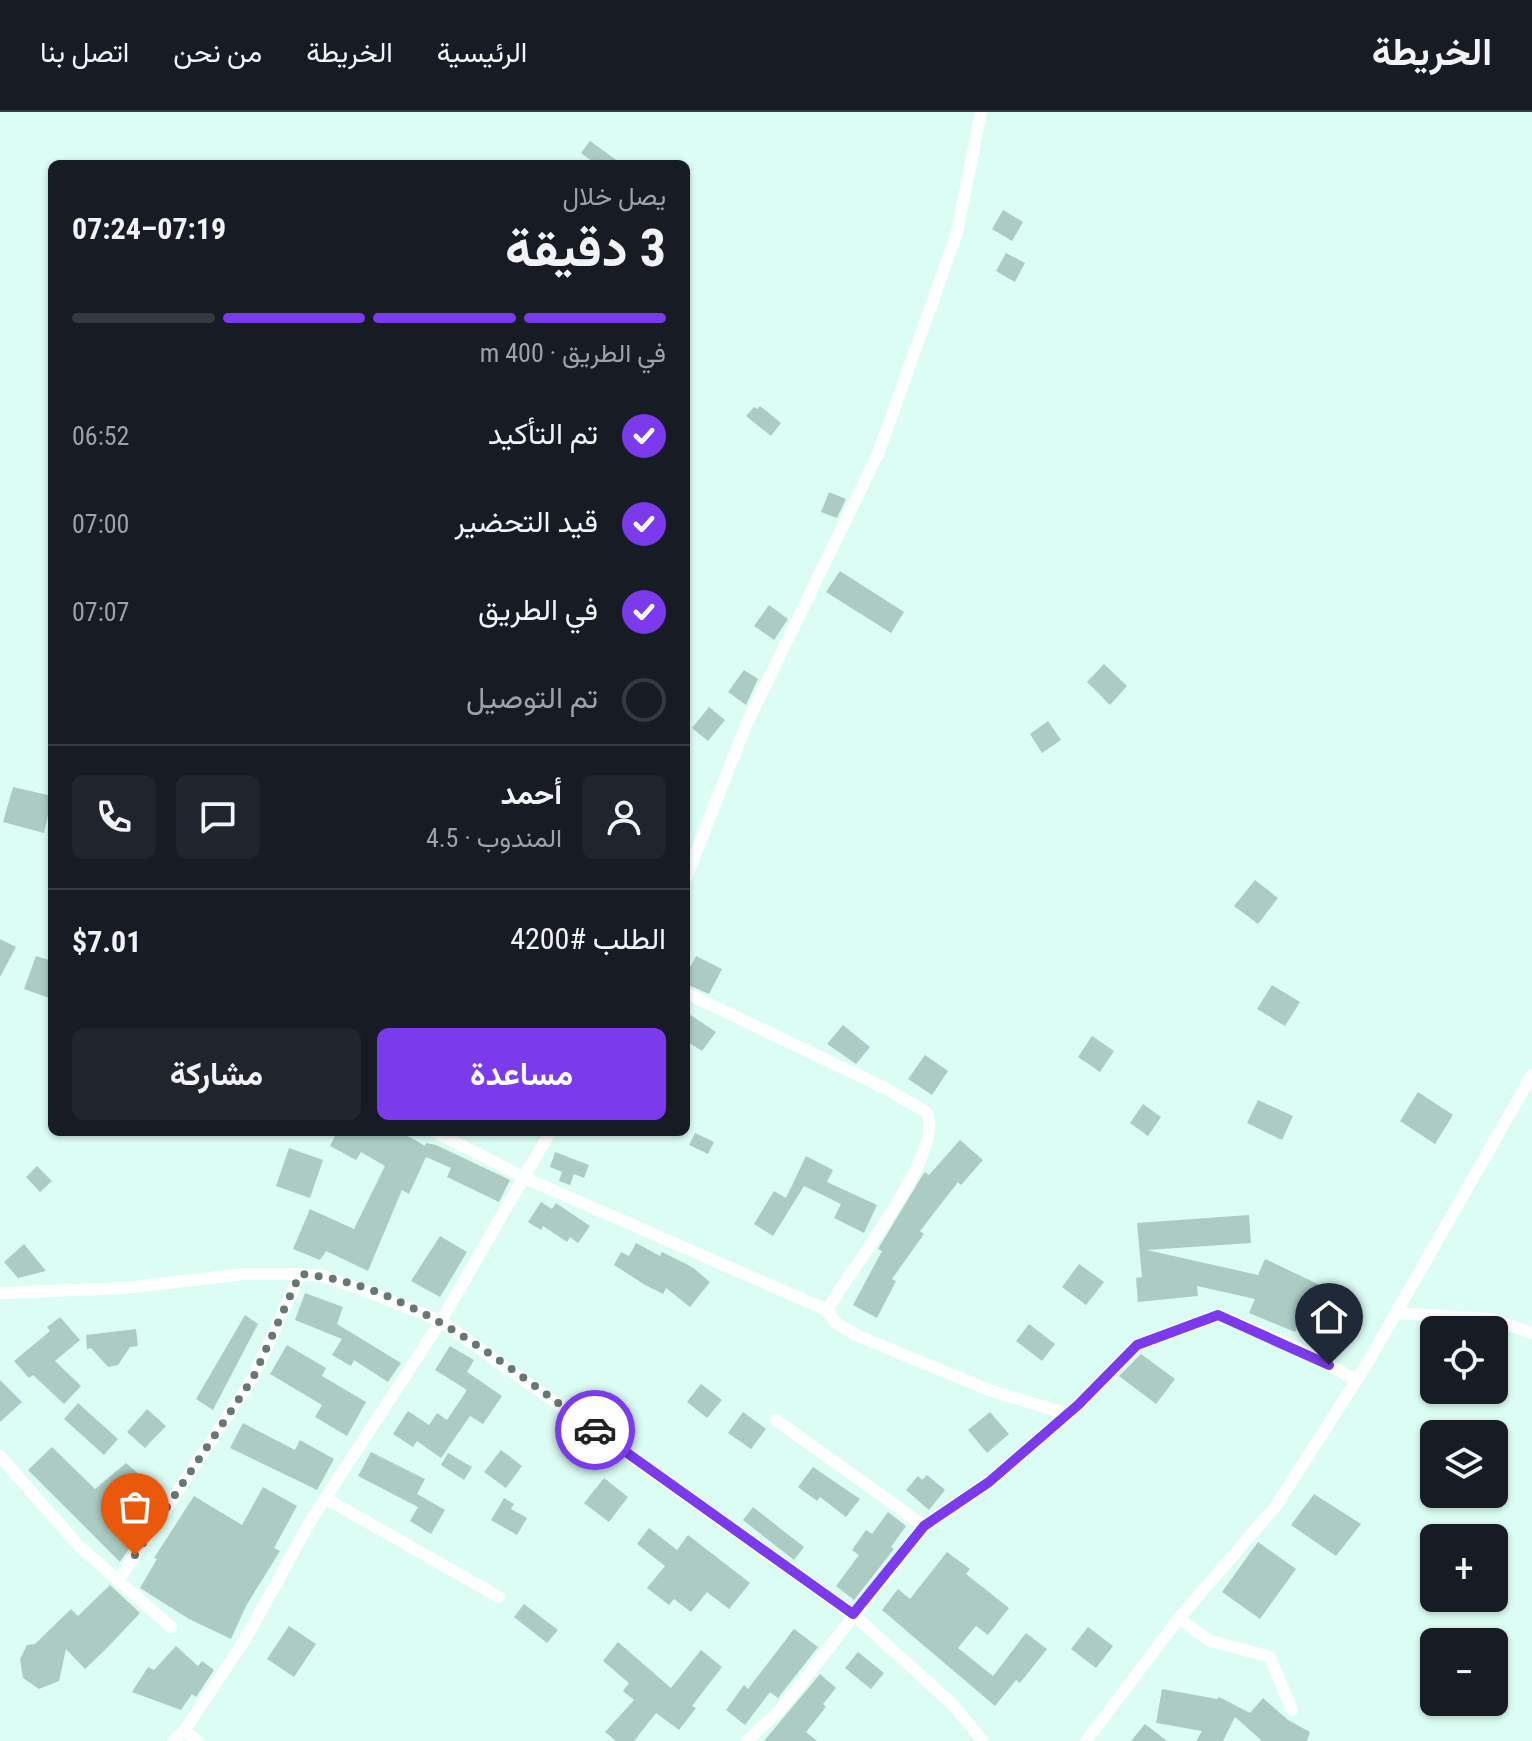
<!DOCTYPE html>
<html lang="ar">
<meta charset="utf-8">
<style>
body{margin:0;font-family:"Roboto Condensed",Vazirmatn,sans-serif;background:#20242c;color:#f1f3f6;direction:rtl;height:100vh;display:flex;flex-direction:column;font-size:30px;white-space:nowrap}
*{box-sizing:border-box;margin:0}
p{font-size:26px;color:#9ea1a6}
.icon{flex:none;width:44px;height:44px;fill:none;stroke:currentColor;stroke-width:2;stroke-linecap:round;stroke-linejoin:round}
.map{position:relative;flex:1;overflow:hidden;direction:ltr}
.details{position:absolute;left:48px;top:48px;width:642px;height:976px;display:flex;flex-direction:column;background:#171b24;border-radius:12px;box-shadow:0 2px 6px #0004;direction:rtl}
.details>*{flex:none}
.controls{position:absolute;left:1420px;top:1204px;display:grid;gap:16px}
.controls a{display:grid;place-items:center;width:88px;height:88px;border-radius:12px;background:#171b24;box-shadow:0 2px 6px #0004;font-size:40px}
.pin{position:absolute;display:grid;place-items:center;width:68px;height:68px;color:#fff;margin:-82px -34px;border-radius:50% 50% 50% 0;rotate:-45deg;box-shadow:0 0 8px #0007}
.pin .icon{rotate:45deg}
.courier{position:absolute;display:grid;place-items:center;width:80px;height:80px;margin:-40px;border:6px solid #7c3aed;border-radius:50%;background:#fff;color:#222;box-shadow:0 2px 10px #0007}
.head em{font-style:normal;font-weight:700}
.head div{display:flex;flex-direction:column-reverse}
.head{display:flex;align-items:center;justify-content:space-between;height:136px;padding:0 24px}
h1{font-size:52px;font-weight:700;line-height:60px}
.bar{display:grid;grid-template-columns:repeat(4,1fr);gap:12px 8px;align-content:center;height:96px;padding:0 24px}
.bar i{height:10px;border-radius:6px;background:#363941}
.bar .active{background:#7c3aed}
.bar p{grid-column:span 4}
.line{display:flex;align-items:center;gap:20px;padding:0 24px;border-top:2px solid #363941}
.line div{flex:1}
.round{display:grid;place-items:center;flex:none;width:84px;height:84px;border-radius:12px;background:#20242c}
ol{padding:0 24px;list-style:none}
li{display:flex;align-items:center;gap:24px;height:88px}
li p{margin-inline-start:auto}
li .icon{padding:8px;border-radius:50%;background:#7c3aed;color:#fff;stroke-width:4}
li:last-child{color:#9ea1a6}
li i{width:44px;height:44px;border:4px solid #363941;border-radius:50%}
.primary-button{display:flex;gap:16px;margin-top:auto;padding:16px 24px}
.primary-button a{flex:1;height:92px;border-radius:12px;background:#7c3aed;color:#fff;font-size:32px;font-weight:700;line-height:92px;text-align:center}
.primary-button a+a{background:#20242c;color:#f1f3f6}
header{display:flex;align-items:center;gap:48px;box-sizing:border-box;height:112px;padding:0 40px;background:#171b24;border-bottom:2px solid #363941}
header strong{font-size:38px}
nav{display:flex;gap:44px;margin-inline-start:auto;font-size:28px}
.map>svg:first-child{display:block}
</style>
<header>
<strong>الخريطة</strong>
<nav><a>الرئيسية</a><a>الخريطة</a><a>من نحن</a><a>اتصل بنا</a></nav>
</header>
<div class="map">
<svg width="1532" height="1629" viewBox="0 0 1532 1629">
<rect width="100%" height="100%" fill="#dcfdf4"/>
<path fill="#acccc3" d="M590,29l32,23h-26l-15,-11z
M1003,98l20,12 -11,19 -20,-12z
M1006,141l19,10 -10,19 -19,-11z
M760,294l21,17 -10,13 -25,-20 8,-9 3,2z
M829,380l17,7 -9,19 -16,-6z
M840,459l64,41 -13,21 -65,-41z
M769,493l19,14 -14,21 -20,-14z
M1104,552l23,22 -17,19 -23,-23z
M744,558l14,9 -12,26 -18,-13z
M709,595l16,13 -17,21 -16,-13z
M1048,609l13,19 -19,13 -12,-19z
M13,675l39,9 -8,37 -41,-11z
M1255,768l23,18 -20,26 -24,-18z
M0,827l16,8 -16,30z
M36,844l16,5v38l-28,-10z
M696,844l26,13 -13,25 -23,-10v-9z
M1272,873l28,17 -15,24 -28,-17z
M686,900l30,20 -14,19 -16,-10z
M843,913l27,22 -14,17 -29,-20z
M1092,924l22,15 -14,21 -22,-15z
M925,943l23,16 -16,24 -24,-16z
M1418,980l35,23 -18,29 -35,-23z
M1258,988l35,16 -11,24 -35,-17z
M1143,992l18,13 -13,19 -18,-13z
M337,1020h64l24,14 1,-3 10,2 74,35 -11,22 -52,-25 4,-9 -25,-11 -17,37 -7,-4 -34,81 -42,-20 -6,9 -27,-11 17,-40 44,20 31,-63 -24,-14 -5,8 -26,-14z
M695,1021l19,9 -6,12 -19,-9z
M960,1028l23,20 -22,25 -3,-3 -38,49 4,3 -32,45 4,2 -19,37 -24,-13 29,-54 -4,-2 44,-73 3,-4 4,3z
M289,1036l34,12 -13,38 -34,-12z
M555,1040l34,13 -5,13 -10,-4 -4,11 -11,-4 3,-9 -12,-5z
M806,1044l27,14 -6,12 50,23 -13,28 -30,-15 7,-14 -37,-18 -31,50 -19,-12 20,-33 12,7z
M37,1054l15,15 -12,11 -14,-15z
M541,1090l11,7 4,-6 34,23 -12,17 -8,-6 -3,5 -24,-16 -2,4 -13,-8z
M1249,1103l2,28 -104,7 111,25 7,-16 55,26 -25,47 -46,-19 6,-14 -58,-13 1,10 -60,6 -2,-24 6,-1 -5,-54z
M440,1124l27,16 -27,45 -29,-16z
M636,1131l24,13 2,-4 30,15 18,15 -20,25 -24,-19 -3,6 -18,-9 -31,-20 7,-13 8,4z
M24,1132l22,27 -28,7 -14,-16z
M1079,1152l25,18 -18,23 -24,-18z
M305,1181l38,14 -6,17 64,39 -13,19 -34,-22 -3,6 -19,-11 10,-16 -47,-19z
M245,1203l13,9 -45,86 -17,-11z
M60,1205l20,23 -25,21 26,25 -17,18 -31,-29 -4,3 -15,-17 36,-30 -3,-4z
M1029,1212l26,20 -13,17 -26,-20z
M136,1217l2,17 -8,1 -12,18 -10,2 -17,-19 -4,1 -1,-14z
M287,1233l39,23 -4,8 44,26 -19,34 -32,-19 7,-12 -52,-31z
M450,1234l24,14 -7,12 35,24 -19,28 -13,-8 -29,42 -24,-17 -4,6 -20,-13 15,-23 21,14 8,-12 10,7 20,-30 -32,-20z
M1141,1242l34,25 -19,25 -37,-28z
M0,1268l22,22 -22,20z
M701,1272l21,16 -15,18 -20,-16z
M78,1291l40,36 -14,16 -40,-36z
M147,1297l19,17 -21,22 -18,-16z
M743,1300l23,17 -15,20 -23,-16z
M990,1300l19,22 -22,19 -19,-23z
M243,1311l52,27 5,-10 34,19 -17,31 -87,-42z
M52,1335l43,42 31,-26 38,33 -44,66 -92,-92z
M501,1338l21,16 -16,22 -22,-16z
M371,1340l54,27 -8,15 28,16 -14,24 -21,-13 8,-14 -60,-31z
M448,1341l24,14 -8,13 -23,-15z
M813,1355l47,32 -14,18 -26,-20 -3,4 -19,-14z
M927,1363l18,15 -16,20 -23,-20 12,-14 4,4z
M604,1366l24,19 -19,25 -25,-19z
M263,1375l34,19 -23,42 6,3 -34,55 -15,33 -42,-20 -49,-31 17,-29 -3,-1 40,-62 48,29z
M1314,1382l47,30 -25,32 -45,-31z
M504,1386l10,6 -3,5 16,9 -10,17 -26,-15z
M753,1395l51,40 -10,13 -51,-40z
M888,1400l18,14 -15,21 3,2 -40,51 -18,-14 23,-31 -7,-5 14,-20 6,4z
M649,1416l28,22 11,-15 62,48 -21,26 -22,-17 -16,20 -17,-13 -5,6 -22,-17 18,-22 -28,-22z
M1258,1430l38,27 -36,50 -38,-27z
M947,1440l23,17 -4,5 43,34 -21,27 -12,-9 -18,22 35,28 33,-43 21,16 -27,34 -4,-3 -21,26 -113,-96 16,-21 12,10z
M110,1473l30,28 -33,35 -22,21 -19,-20 -7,32 -20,8 -16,-11 -3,-19 7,-14 8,-1 36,-35 7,7z
M524,1492l34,26 -11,13 -33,-26z
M289,1514l27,18 -22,33 -27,-18z
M1088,1515l25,19 -17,22 -25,-19z
M794,1517l24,18 -40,51 -8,-6 -25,33 -19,-15 18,-25 4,4z
M618,1530l53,46 30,-38 21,17 -30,39 4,2 -17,22 -23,-17 -22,28h-18l-11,-9 29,-32 -11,-9 6,-8 -26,-22z
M176,1534l22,20 4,-5 12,9 -18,27 -4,-3 -11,16 -49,-18 16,-25 6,3z
M858,1540l26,21 -13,16 -26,-21z
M820,1562l16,14 -13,16 3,3 -20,25 11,9h-53z
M1162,1577l55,10 2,-2 31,16 13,-15 25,22 22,12 -3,9h-45l-27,-24 -12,24h-27l6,-10 -46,-8z
M1145,1612l22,17h-36z"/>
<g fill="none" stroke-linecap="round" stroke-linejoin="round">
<path stroke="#fff" stroke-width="12" d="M686,766l60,-153 132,-271 79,-221 24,-121
M435,1020l90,46 302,132c20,-36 122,-163 99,-198l-43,-25 -197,-94
M0,1181l125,-5 118,-14h57l22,2 36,12 83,33 412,293 100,91 30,36
M827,1198l9,13 20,12 133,55 78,24
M1396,1201l96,6 40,14
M776,1308l148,106
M0,1344l78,89 93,82
M325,1386l174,99
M120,1466l133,-200 47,-104
M1179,1506l29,22 62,17 22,53
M184,1619l14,10
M173,1629l11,-10 62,-93 65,-118 130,-199 109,-189
M747,1629l34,-32 143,-183 65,-44 89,-77 59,-60 81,-30 85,36 52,28
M1086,1629l93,-123 97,-112 92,-144 164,-287"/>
</g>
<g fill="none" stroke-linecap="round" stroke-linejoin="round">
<path stroke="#657873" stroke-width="8" stroke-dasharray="0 14.4" d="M135,1443l118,-177 47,-104c108,8 210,95 295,156"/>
<path stroke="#7c3aed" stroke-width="10" d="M595,1318l258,184 71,-88 65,-44 89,-77 59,-60 81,-30 111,50"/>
</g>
</svg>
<div class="controls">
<a><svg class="icon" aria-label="locate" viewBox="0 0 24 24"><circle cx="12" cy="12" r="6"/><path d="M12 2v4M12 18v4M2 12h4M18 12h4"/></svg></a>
<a><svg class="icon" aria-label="layers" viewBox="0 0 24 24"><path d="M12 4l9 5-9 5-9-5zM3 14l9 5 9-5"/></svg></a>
<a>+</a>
<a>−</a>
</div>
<div class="pin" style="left:135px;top:1443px;background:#ea580c"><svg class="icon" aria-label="bag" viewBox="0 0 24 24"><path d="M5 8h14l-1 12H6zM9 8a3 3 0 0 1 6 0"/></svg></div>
<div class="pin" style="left:1329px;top:1253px;background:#1f2937"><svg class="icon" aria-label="home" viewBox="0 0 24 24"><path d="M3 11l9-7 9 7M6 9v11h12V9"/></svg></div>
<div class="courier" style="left:595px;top:1318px"><svg class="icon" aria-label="car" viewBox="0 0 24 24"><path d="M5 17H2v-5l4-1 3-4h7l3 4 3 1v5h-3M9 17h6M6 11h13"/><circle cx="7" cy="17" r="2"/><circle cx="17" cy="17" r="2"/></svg></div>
<section class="details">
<div class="head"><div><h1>3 دقيقة</h1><p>يصل خلال</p></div><em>07:19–07:24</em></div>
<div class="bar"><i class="active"></i><i class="active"></i><i class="active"></i><i></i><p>في الطريق · 400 m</p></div>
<ol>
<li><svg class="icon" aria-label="check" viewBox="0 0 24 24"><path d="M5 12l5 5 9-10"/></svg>تم التأكيد<p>06:52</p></li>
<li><svg class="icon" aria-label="check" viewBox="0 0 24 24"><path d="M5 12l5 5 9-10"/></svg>قيد التحضير<p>07:00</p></li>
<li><svg class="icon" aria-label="check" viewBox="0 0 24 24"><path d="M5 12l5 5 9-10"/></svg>في الطريق<p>07:07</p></li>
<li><i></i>تم التوصيل</li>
</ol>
<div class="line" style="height:144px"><a class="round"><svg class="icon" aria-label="person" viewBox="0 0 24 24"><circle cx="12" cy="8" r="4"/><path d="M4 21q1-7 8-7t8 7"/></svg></a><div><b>أحمد</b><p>المندوب · 4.5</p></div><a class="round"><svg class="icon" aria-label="chat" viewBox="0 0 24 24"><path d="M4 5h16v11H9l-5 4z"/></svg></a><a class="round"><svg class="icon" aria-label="phone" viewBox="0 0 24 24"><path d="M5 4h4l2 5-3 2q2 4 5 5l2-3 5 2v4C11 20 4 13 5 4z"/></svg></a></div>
<div class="line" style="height:104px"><div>الطلب #4200</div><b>$7.01</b></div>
<div class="primary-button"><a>مساعدة</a><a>مشاركة</a></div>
</section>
</div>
